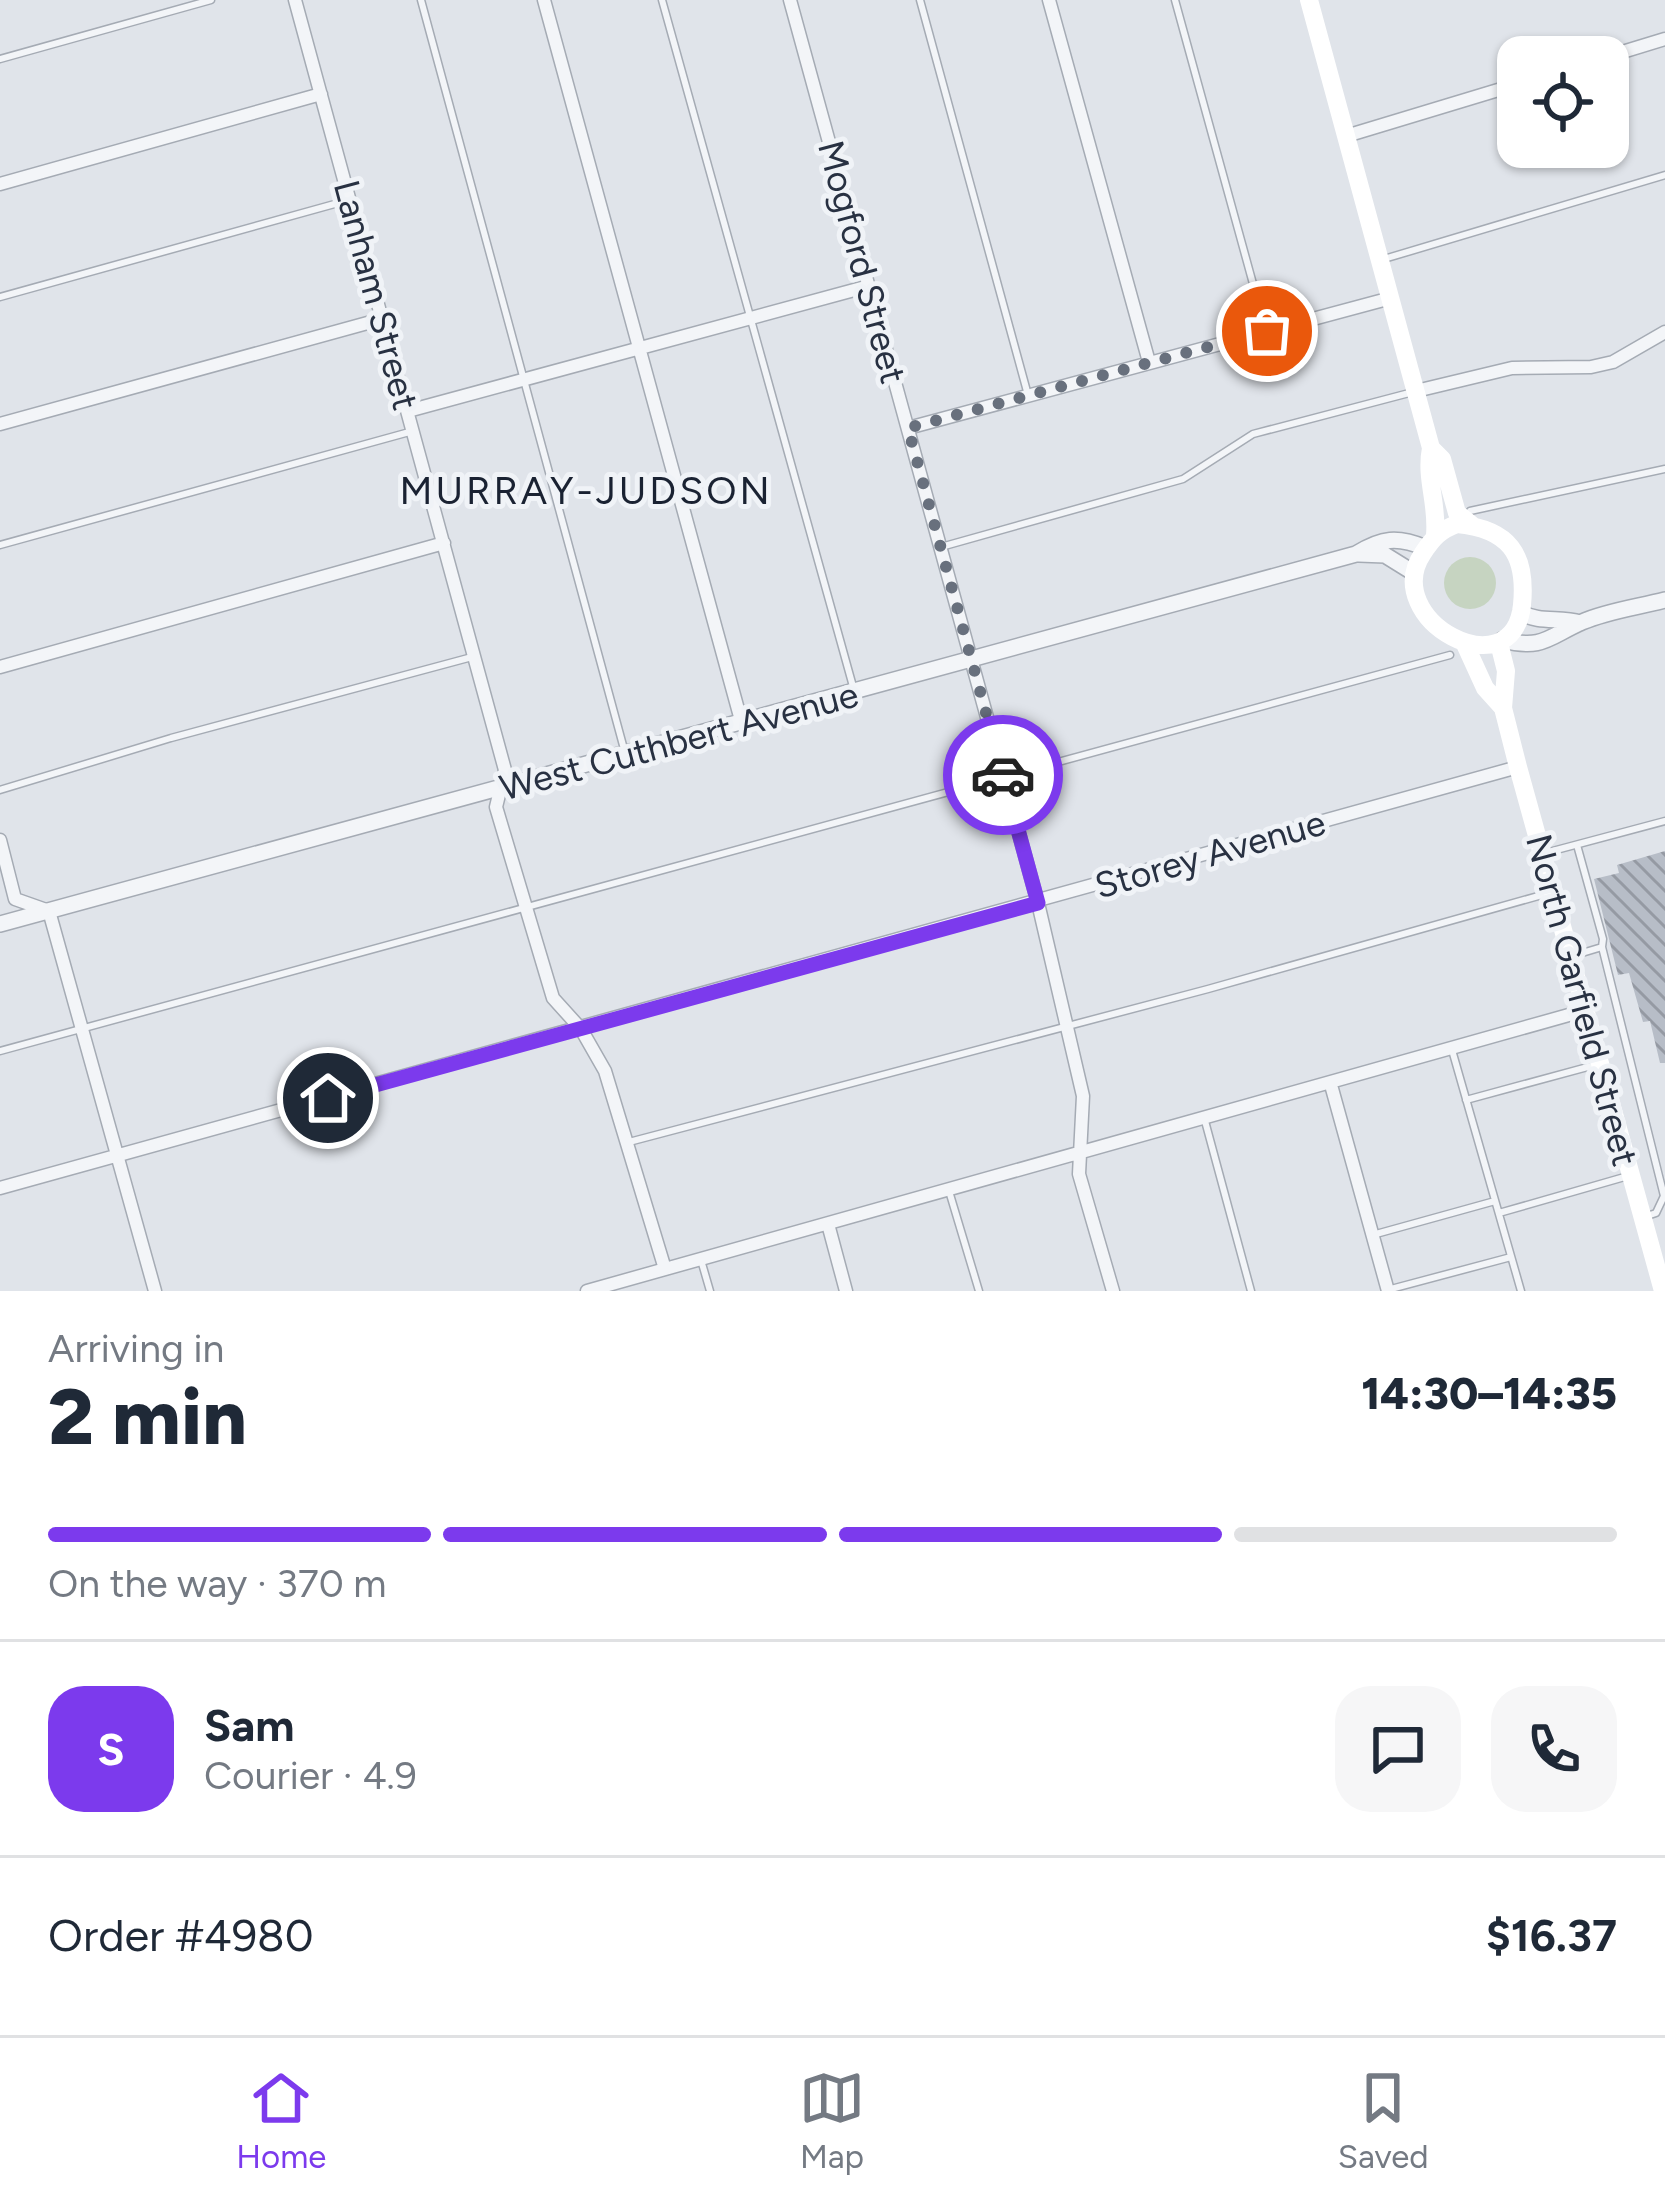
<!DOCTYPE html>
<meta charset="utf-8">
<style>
body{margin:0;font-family:Figtree,sans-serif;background:#f6f6f7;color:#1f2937;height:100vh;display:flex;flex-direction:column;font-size:45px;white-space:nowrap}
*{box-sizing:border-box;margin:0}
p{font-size:39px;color:#747a83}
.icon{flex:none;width:66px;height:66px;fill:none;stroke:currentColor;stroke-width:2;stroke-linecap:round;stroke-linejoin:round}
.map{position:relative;height:1291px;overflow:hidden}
.drawer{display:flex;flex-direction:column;background:#fff;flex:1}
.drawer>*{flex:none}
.tools{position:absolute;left:1497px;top:36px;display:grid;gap:24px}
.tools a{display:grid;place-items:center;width:132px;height:132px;border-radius:24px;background:#fff;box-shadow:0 3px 9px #0004;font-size:60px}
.pin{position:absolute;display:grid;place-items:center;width:102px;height:102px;color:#fff;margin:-51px;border:6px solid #fff;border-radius:50%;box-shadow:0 3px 12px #0007}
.courier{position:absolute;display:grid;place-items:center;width:120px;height:120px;margin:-60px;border:9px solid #7c3aed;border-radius:50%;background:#fff;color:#222;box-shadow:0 3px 15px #0007}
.head em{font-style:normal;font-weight:800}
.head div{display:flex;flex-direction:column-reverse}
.head{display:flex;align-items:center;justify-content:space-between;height:204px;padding:0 48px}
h1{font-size:78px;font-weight:800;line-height:90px}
.bar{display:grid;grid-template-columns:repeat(4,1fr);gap:18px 12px;align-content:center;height:144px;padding:0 48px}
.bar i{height:15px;border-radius:9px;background:#e0e1e3}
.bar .selected{background:#7c3aed}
.bar p{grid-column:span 4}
.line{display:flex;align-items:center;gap:30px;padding:0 48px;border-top:3px solid #e0e1e3}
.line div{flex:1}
.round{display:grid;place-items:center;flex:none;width:126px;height:126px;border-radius:36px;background:#f6f6f7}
.tab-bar{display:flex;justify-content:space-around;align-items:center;height:168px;border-top:3px solid #e0e1e3;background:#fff;font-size:33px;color:#747a83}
.tab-bar a{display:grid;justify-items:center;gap:6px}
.tab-bar .selected{color:#7c3aed}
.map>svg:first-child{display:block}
</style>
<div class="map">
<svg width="1665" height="1291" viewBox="0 0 1665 1291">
<defs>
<pattern id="building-back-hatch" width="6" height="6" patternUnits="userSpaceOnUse" patternTransform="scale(3)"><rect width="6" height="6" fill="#b7bdc7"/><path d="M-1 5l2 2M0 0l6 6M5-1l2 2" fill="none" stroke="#959aa3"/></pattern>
</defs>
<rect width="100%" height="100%" fill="#e0e4ea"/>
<path fill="#c6d4c1" d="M1444 583a26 26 0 1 1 52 0a26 26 0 1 1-52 0Z"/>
<path fill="url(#building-back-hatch)" d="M1665,851v212h-5l-10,-42 -7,1 -14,-49 -11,2 -24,-96 25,-6 -2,-8z"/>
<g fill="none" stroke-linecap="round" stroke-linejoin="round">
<defs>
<path id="service" d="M421,0l203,749
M662,0l192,690
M920,0l108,395
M1175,0l91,331
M0,59l211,-59
M1384,259l281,-84
M0,297l349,-97
M1470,511l195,-42
M0,545l413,-114
M941,547l242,-68 70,-45 160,-42
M0,790l171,-52 301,-81
M1545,853l120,-32
M1602,947l62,249 -8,17 -9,3
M1572,956l30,-9 1,-8 -26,-94
M1452,1050l69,241
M0,1051l1450,-396
M1466,1100l129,-35
M1205,1121l46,170
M629,1142l579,-153 341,-96
M949,1191l30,100
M1499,1213l129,-37
M1376,1234l119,-33
M701,1260l9,31
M1391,1289l120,-32"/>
<path id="minor" d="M295,0l210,770 -9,37 57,191 28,31 24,42 60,198
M544,0l198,724
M790,0l248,903 45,193 -4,78 34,117
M1049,0l100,362
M1606,57l59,-18
M1346,136l172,-52
M0,184l321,-90
M1416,391l96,-23 79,-1 22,-5 52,-30
M408,411l461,-125
M0,424l382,-105
M908,428l483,-130
M0,667l444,-124
M0,840l15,59 34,12 106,380
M1331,1085l57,206
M0,1188l1518,-421
M828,1224l18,67
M587,1291l996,-280"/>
<path id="tertiary" d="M1359,554l26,1 29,18
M1521,613c19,10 39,4 59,10
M1502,640c42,10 46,-3 80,-18 25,-11 56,-15 83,-22
M0,924l1356,-370c26,-16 41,-18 70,-6"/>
</defs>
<use href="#service" stroke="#a5abb4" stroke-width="9"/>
<use href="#minor" stroke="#a5abb4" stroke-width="15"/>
<use href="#tertiary" stroke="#a5abb4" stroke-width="18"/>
<use href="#service" stroke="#f3f5f8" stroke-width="6"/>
<use href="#minor" stroke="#f3f5f8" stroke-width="12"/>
<use href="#tertiary" stroke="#f3f5f8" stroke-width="15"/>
<path stroke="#fff" stroke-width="18" d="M1309,0l122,448 11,11 15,54 16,13
M1431,448c-6,31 7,55 4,87
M1457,524c52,5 70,30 65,81 -9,87 -144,15 -99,-52 10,-15 17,-23 34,-29z
M1464,642l21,46 18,20
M1499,643l7,28 -3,37 15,59 145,524"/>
</g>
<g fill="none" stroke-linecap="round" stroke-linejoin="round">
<path stroke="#68707d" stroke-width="12" stroke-dasharray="0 21.6" d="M1003,775l-95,-347 359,-97"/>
<path stroke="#7c3aed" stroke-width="15" d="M328,1098l710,-195 -35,-128"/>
</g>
<g text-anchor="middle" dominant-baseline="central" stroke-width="10" stroke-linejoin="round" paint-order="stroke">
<g font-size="36" fill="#283142" stroke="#f0f3f7">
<text transform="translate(862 262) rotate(75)">Mogford Street</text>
<text transform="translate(376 295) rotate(75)">Lanham Street</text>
<text transform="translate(679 741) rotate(-15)">West Cuthbert Avenue</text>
<text transform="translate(1210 854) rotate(-16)">Storey Avenue</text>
<text transform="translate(1582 1000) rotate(75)">North Garfield Street</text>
</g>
<g font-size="39" letter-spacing="3" fill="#1a2232" stroke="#f0f3f7">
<text x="586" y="490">MURRAY-JUDSON</text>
</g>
</g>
</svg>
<div class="tools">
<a><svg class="icon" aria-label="locate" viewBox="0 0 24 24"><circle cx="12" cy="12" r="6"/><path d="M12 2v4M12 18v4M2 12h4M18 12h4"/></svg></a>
</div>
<div class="pin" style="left:1267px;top:331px;background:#ea580c"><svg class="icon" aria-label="bag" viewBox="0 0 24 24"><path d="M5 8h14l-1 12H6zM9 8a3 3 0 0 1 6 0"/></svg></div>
<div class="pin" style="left:328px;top:1098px;background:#1f2937"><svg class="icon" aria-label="home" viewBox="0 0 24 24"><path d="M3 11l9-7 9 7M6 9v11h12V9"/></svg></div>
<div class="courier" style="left:1003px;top:775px"><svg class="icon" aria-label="car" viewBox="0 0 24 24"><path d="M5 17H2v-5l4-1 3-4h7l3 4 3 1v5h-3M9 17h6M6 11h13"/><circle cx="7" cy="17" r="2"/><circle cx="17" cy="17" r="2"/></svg></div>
</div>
<section class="drawer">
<div class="head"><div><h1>2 min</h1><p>Arriving in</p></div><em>14:30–14:35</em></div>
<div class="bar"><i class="selected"></i><i class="selected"></i><i class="selected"></i><i></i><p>On the way · 370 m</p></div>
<div class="line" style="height:216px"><b class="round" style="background:#7c3aed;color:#fff">S</b><div><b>Sam</b><p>Courier · 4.9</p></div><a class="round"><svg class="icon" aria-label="chat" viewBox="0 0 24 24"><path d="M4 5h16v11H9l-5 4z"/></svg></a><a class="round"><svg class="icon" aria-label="phone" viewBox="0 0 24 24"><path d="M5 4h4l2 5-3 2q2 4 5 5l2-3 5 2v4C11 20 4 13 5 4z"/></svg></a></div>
<div class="line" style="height:156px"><div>Order #4980</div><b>$16.37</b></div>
</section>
<nav class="tab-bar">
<a class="selected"><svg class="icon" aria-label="home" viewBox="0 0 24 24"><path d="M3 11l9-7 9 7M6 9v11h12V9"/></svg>Home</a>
<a><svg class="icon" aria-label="map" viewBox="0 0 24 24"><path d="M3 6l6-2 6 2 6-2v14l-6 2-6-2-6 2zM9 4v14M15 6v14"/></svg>Map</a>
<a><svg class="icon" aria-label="saved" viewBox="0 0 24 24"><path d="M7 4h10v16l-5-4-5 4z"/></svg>Saved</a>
</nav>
